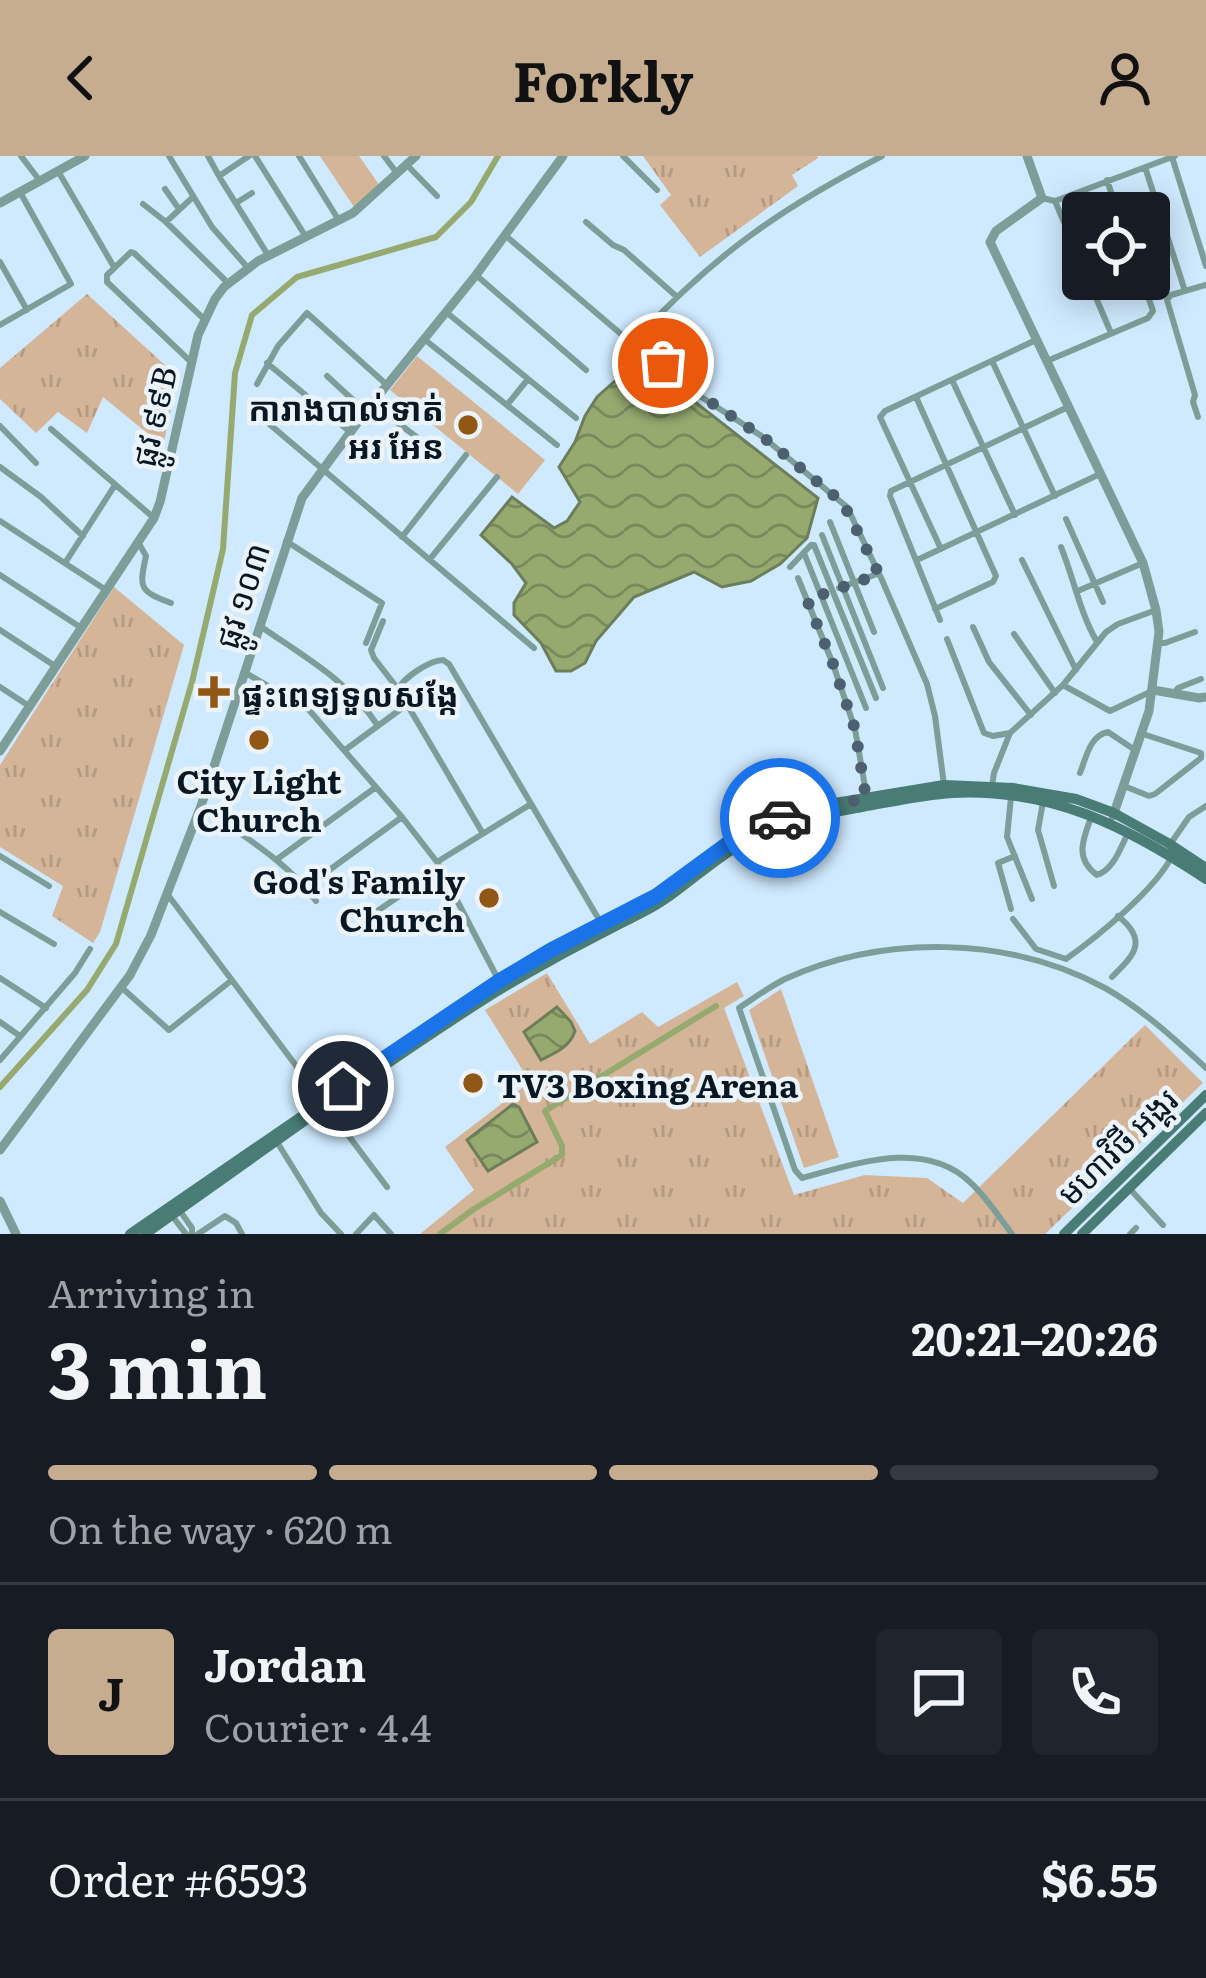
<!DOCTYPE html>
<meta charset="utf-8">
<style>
body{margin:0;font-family:Literata,"Noto Sans Khmer",serif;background:#20242c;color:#f1f3f6;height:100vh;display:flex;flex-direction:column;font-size:45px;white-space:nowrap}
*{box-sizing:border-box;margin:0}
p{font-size:39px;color:#9ea1a6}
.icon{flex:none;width:66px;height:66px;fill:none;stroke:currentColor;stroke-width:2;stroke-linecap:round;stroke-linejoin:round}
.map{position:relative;height:1078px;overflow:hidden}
.panel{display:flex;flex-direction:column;background:#171b24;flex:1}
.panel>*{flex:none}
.buttons{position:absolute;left:1062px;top:36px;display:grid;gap:24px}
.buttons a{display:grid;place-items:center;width:108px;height:108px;border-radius:12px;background:#171b24;box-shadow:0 6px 30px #0003;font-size:60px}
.pin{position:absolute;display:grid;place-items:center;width:102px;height:102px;color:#fff;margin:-51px;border:6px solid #fff;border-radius:50%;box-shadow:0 3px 12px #0007}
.courier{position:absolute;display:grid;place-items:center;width:120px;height:120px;margin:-60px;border:9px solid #1a73e8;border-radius:50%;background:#fff;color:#222;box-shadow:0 3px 15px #0007}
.headline em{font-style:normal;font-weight:700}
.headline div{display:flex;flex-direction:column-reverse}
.headline{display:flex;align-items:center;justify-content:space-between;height:204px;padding:0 48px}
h1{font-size:78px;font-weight:700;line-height:90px}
.bar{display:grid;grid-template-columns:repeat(4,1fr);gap:18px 12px;align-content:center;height:144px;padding:0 48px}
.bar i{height:15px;border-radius:9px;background:#363941}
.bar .current{background:#c6ad90}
.bar p{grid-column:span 4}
.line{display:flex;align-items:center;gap:30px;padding:0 48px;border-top:3px solid #363941}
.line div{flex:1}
.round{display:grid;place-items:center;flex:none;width:126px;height:126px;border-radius:12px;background:#20242c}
header{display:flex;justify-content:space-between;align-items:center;height:156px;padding:0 48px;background:#c6ad90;color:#111;font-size:54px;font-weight:700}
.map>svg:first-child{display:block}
</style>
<header><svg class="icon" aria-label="back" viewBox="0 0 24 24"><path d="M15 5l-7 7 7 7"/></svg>Forkly<svg class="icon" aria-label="person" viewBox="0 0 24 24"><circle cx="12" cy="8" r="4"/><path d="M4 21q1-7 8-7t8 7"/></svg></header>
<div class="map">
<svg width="1206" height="1078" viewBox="0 0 1206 1078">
<defs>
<pattern id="grass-tufts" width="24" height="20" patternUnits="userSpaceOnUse" patternTransform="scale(3)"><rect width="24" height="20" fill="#d5b598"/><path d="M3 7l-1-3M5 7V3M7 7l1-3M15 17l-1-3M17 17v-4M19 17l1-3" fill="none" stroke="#b59b83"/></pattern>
<pattern id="water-waves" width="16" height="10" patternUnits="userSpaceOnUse" patternTransform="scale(3)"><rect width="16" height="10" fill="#96aa70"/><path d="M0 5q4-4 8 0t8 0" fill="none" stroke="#78895c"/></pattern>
</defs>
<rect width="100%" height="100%" fill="#cfe9fe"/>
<path fill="url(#grass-tufts)" d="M643,0h174l1,2 -26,17 6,11 -98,71 -40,-52 11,-10z
M87,138l91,83 -15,69 -60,-49 -16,36 -29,-21 -22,21 -36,-34v-31z
M114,431l70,58 -84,287 -7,11 -41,-27 11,-30 -63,-39v-82z
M547,817l43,71 52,-32 16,15 79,-45 7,14 -20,12 70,187 71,-20 62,3 36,25 182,-178 58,58 -158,151h-625l54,-44 -29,-43 85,-65 -45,-72z
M781,833l58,168 -35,11 -55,-158z"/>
<path fill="#d5b598" d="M320,0h39l21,30 -26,21z
M417,200l128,104 -27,34 -128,-104z"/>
<path fill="url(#water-waves)" stroke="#6b7e59" stroke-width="3" d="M654,214l164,128 -11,40 -27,26 -29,17 -29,6 -28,-15 -60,25 -38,44 -11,22 -14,8h-15l-15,-28 -27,-28v-12l12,-20 -14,-19 -31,-29 31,-38 42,31 13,-7 13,-19 -21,-35 16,-25 10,-26 12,-19 19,-17z
M557,851l14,15 4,9c-5,16 -20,22 -34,29l-17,-28z
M513,948l6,3 18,35 -49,29 -21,-31z"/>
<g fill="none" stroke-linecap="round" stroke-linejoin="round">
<path stroke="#96aa70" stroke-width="6" d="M0,931l87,-97 29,-46 76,-262 31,-133 12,-176 17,-58 45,-38 139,-40 35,-35 27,-46
M440,1078l34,-25 88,-54v-9l-17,-35 171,-105"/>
<path stroke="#7d9e98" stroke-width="6" d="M21,0l19,25
M169,0l43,71 36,41
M208,0l11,20 30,-20
M255,0l51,81
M299,0l39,63
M384,0l12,16
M623,0l34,34
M1172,1l34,109
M407,9l30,31
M1145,11l40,124
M58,15l56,96
M220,22l48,77
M1107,24l11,33
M165,33l14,20
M1042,42l13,3 120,-45
M1055,45l28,66
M236,47l16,-10
M143,48l23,18 62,61
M166,66l27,-25
M586,66l27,23 11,5 52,46
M506,80l122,104 5,1 4,-3 52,51 74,48 84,70 35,73 45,104 8,32 9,69
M0,106l27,48
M476,119l110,95
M1088,123l23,54
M446,156l130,106
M0,169l71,-41 -51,-92
M637,182c77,-83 144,-130 245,-182
M424,183l133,106
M190,205l-83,-79v-7l24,-23 3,1 70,66
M1047,205l101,-43 5,-7 -11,-32
M267,207l83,69
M993,207l62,133
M327,220l37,34
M952,224l63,135
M257,228l21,-38 29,-33 80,72
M916,241l80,179 -3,6 -58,27
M372,247l47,36
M507,249l21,-26
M255,256l279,236
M1198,261l-5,-15 2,-7 -28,-95 4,-5 35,-10
M0,270l36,37
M51,273l103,89
M0,311l41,30 42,39
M1066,363l37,83
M0,365l106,69
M830,366l44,110
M822,379l61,153
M402,381l64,-82
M286,385l96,62 -16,40
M138,386l8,14c-7,32 -7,35 25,47
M1061,391c13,32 19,66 36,95
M941,393l-61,-132 5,-6 151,-71
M804,397l62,155
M430,403l67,-82
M917,404l183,-86
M1022,404l54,110
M65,407l50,-78
M790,411l21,-22h3l62,153
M0,419l80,52
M798,422l35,86 22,65 12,69
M839,432l38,-14
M1080,434l63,-27
M940,464l-50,-124 1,-5 177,-84
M383,465l-12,29 3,8 24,31 84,143
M260,470c43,30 89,55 118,100
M973,471l16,35 42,53
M0,474l55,36
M1014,478l41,59
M947,483l37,94 9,3 17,-3
M1158,487h7l30,-11
M244,516l65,38 93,107 35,45 62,119
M1063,529l47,26 40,-19
M0,531l29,19
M398,533c7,-12 30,-28 45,-29l6,4 152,259
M1174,537l4,-5 23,-9
M345,594l60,-44
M1080,617c6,-15 10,-38 28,-41l27,18
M992,630l2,-13 16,-40 53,-48 43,-53 12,-8 38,-14
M1124,630l25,10 6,-2 46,-36v-5l-58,-19
M1011,641l-4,40 25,62
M1043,646l-5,28 16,56
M201,650c40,29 86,55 115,95
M1092,659c-9,24 -18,43 5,60 16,-5 23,-26 30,-40
M1171,687l18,-26 17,-11
M0,700l49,30
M276,704l100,-73
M437,706l94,-58
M306,731l96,-70
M168,739l219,292
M1011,753l-13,-46 17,-7
M0,756l54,32
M373,758l67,-46
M1013,763l23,30 30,10c31,-22 90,-70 106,-103
M1112,821c22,-22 37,-36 6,-61
M0,822l46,30
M121,831l48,43 63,-50
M0,866l20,14
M0,904l75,-87 15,-24
M277,986l44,71 20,21
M1129,1032l34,37
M180,1055l12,17v6
M170,1057l16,21
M198,1078l27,-18 11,7 6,11
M356,1078l18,-19 17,19
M1012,1078c-13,-17 -25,-36 -41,-51 -46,-45 -116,-19 -169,-5l-7,-8 -56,-162c15,-10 30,-21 46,-29 99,-45 224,-43 320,9 37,21 70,51 101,80
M1130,1078l6,-6"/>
<path stroke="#7d9e98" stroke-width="9" d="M1027,0l15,42 -46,33 -6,11 153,321 13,47 3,22 -10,79 -36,105
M0,47l85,-47
M1153,534l46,8 7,-1
M0,595l154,-233 6,-16 38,-167 17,-36 9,-12 34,-26 95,-48 63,-57
M0,994l130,-175 21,-40 50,-129 101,-308 64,-87 110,-136 87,-119
M0,1045l16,33"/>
<path stroke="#487c74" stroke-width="10" d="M130,1078l369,-253 172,-94 74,-55 37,-15 53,-14 109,-18 69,3 63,11 38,14 54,30 38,25
M145,1078c112,-79 223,-160 338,-234 52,-33 106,-60 160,-88 38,-19 67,-52 105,-72 34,-19 76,-26 114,-33 29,-5 60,-12 90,-14 99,-5 174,33 254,86
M1064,1078l142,-139
M1082,1078l124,-121"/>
</g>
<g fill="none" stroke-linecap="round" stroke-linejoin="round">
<path stroke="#4d6070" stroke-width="12" stroke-dasharray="0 21.6" d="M663,207l26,25 74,49 80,66 36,71 -72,26 26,64 22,65 11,69 -86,20"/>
<path stroke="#1a73e8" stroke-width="15" d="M343,930l156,-105 52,-31 105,-54 71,-52 18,-12 35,-14"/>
</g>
<g fill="#915714" stroke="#ebf3fb" stroke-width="4.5">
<circle cx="468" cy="269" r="12"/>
<path d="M208 518h12v12h12v12h-12v12h-12v-12h-12v-12h12z"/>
<circle cx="259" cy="584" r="12"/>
<circle cx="489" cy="742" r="12"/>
<circle cx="473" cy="927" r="12"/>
</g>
<g text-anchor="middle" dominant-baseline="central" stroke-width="9" stroke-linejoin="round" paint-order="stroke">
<g font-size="33" font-weight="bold" fill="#071724" stroke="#ebf3fb" text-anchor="end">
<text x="444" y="250">ការាងបាល់ទាត់<tspan x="444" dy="38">អរ អែន</tspan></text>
<text x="241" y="536" text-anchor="start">ផ្ទះពេទ្យទួលសង្កែ</text>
<text x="259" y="623" text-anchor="middle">City Light<tspan x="259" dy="38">Church</tspan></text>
<text x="465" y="723">God's Family<tspan x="465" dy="38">Church</tspan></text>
<text x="497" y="927" text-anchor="start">TV3 Boxing Arena</text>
</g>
<g font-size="33" fill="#071724" stroke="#ebf3fb">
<text transform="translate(152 260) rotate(-77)">ផ្លូវ ៩៩B</text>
<text transform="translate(240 439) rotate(-72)">ផ្លូវ ១០៣</text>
<text transform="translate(1116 989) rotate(-44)">មហាវិថី អង្គរ</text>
</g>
</g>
</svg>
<div class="buttons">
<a><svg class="icon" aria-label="locate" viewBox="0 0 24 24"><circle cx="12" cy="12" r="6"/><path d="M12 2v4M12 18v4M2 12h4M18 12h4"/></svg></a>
</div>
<div class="pin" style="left:663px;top:207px;background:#ea580c"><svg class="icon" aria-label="bag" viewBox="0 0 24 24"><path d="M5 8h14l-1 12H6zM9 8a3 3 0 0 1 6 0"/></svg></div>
<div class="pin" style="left:343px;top:930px;background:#1f2937"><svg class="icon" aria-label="home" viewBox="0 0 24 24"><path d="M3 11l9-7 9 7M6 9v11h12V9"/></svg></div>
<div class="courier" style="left:780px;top:662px"><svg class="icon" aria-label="car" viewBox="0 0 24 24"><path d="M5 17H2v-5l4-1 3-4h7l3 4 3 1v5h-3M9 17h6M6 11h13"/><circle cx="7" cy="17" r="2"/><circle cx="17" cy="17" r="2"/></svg></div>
</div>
<section class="panel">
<div class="headline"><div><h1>3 min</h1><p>Arriving in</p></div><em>20:21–20:26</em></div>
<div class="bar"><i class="current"></i><i class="current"></i><i class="current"></i><i></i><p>On the way · 620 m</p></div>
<div class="line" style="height:216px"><b class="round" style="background:#c6ad90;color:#111">J</b><div><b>Jordan</b><p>Courier · 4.4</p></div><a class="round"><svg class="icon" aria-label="chat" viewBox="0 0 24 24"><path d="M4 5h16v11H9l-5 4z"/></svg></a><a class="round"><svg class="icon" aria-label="phone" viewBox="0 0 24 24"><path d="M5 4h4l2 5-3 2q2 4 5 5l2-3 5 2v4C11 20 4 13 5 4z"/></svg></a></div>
<div class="line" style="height:156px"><div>Order #6593</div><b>$6.55</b></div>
</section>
